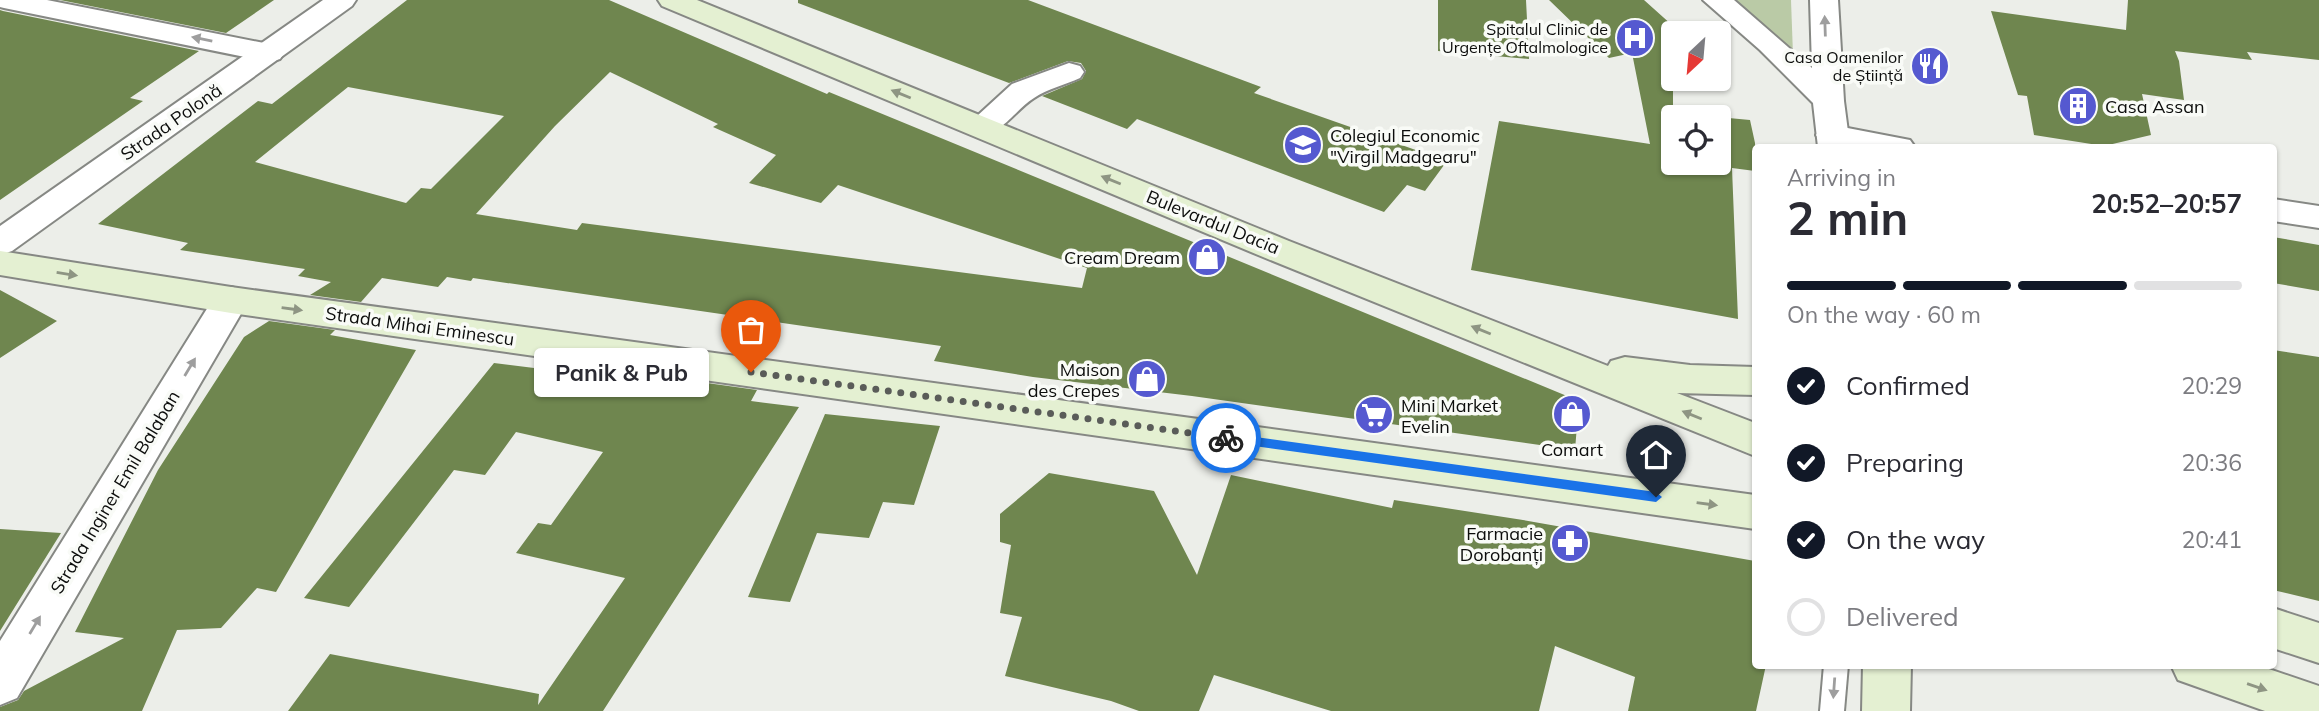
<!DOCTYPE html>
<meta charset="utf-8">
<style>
body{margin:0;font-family:Mulish,sans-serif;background:#f2f2f3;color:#2b2b33;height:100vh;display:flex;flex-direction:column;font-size:26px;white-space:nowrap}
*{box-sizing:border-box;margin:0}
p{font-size:23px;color:#7c7c81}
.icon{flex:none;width:38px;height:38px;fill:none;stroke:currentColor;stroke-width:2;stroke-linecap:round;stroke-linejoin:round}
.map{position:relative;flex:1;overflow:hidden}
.side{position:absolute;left:1752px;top:144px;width:525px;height:525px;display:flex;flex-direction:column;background:#fff;border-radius:7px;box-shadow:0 2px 5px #0004}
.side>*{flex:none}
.needle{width:46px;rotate:206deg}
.buttons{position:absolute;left:1661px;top:21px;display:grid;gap:14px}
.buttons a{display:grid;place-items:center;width:70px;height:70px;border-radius:7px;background:#fff;box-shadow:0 2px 5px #0004;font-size:35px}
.pin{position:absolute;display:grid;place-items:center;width:60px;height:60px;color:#fff;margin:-72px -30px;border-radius:50% 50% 50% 0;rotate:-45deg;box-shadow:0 0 7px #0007}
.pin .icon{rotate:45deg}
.courier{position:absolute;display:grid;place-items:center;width:70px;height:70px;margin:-35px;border:5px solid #1a73e8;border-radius:50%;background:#fff;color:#222;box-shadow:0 2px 9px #0007}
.bubble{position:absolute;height:49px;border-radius:7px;background:#fff;box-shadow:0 2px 5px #0004;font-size:23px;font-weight:700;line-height:49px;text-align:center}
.headline em{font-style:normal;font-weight:700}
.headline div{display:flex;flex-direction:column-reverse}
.headline{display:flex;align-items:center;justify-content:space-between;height:119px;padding:0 35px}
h1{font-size:46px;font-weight:700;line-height:52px}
.bar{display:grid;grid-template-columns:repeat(4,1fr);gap:10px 7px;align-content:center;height:84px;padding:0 35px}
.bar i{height:9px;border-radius:5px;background:#e1e1e2}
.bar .selected{background:#111827}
.bar p{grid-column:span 4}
ol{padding:0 35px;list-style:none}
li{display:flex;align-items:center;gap:21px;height:77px}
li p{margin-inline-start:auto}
li .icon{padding:7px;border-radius:50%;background:#111827;color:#fff;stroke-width:4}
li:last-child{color:#7c7c81}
li i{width:38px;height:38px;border:4px solid #e1e1e2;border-radius:50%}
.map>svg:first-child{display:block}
</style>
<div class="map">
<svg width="2319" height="711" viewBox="0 0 2319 711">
<rect width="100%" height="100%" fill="#eceee9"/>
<path fill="#bacaa6" d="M1727,0h64l2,55z"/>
<path fill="#6f864f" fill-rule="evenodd" d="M60,0h214l-48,33z
M407,0h202l218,94 2,-2 750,309 -4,49 -383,-54 -159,-19 -99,-16 7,-15 -468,-68 -2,3 -24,-4 -9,10 -56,-9 -21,24 -51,-7 21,-13 -33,-6 7,-7 -125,-19 8,-7 -90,-19 160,-123 14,3zM610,72l108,52 -5,3 63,28 -27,28 72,20 17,-18 249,83 -5,20 -500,-65 -5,7 -101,-16 79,-88zM348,87l156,29 -73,73 -10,-1 -15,15 -151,-41z
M798,0h230l233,87 -7,6 193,68 -22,30 -18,-6 -23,27 -247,-93 -10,10 -85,-33 40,-17 4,-8 -5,-8 -13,-2 -59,22 -211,-80z
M1438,0h88l3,59 -91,-8z
M1549,0h95l29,26v88l43,3h-43v46h45v-46l32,3 5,23v28l-23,-3 6,151 -267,-49 28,-149 151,23 -18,-91 -23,5z
M2128,0h191v60l-72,-8 5,8 -77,-9 4,10 5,39 -42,-6 9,41 -47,11 -70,-11 -7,-39 -9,-1 -27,-84 135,19z
M0,10l3,1 196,40 -69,47 13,3 -143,99z
M2273,237l46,8v46l-46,-8z
M0,290l57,31 -57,37z
M269,321l66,9 -5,5 86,15 -140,242 -19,-4 -36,40 -44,2 -35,81h-142v-4l18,-7 6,-9 100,-53 -49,-6 83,-162 86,-133z
M2273,350l46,7v244l-46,-11z
M494,363l209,26 4,-6 50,7 -6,11 48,6 -196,304h-315l42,-57 209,40 -1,11 87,-127 -109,-25 22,-30 13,2 52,-73 -87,-20 -31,43 -31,-5 -105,137 -45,-9z
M825,414l115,12 -26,79 -31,-3 -14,36 -52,-5 -27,69 -42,-5z
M1049,473l105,18 43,84 34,-100 161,33 2,-8 129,20 232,41v104h11l-10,46h-128l7,-34 -80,-31 -16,65h-208l-117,-36 -15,36h-60l-28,-10 -106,-25 17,-59 -22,-4 11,-68 -11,-3v-28z
M0,529l61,4 -61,98z"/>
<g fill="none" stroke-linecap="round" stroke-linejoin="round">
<defs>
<path id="service" d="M1824,665h24l-4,46h-24z"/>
<path id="minor" d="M0,0h47l222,44 11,3 4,6 -4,6 -11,3 -265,-54 -4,-1z
M1069,63l11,3 4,6 -4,6c-15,7 -33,11 -46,20 -22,14 -35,43 -64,36l-5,-7 47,-43z
M1832,125l78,15 5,7h-70l-24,-5 -5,-7 5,-7z
M2273,199l46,7v22l-46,-7z
M231,287l13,4 5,9 -232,398 -17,7v-64l218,-350z"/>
<path id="tertiary" d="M323,0h33l-4,6 -340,245 -12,4v-29z
M1703,0h31l78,68 -2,-68h28l6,101 6,46h-32l-5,-44 -53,-53z"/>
<path id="secondary" d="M658,0h39l592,241 319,125 3,-5 14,-4 65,8 65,2v28l-78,-2 78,30v33l-492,-199 -601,-251z
M0,251l231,36 1524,208v34l-1524,-216 -231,-38z
M2273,608l46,15v40l-46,-15z
M1863,665h48l-1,46h-48z
M2171,665h86l62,21v25h-54l-87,-31z"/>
</defs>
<use href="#service" stroke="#868884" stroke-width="4"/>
<use href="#minor" stroke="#868884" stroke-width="4"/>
<use href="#tertiary" stroke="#868884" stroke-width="4"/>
<use href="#secondary" stroke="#868884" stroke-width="4"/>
<use href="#service" fill="#fff" fill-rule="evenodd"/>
<use href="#minor" fill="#fff" fill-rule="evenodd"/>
<use href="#tertiary" fill="#fff" fill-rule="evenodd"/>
<use href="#secondary" fill="#e4f0d2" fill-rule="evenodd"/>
</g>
<defs><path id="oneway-solid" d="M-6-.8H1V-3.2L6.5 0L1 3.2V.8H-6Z" transform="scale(1.75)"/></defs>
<g fill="#9e9e9e">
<use href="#oneway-solid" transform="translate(1825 26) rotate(-92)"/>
<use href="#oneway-solid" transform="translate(202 39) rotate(-169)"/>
<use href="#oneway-solid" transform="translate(190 367) rotate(-59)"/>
<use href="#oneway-solid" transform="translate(35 625) rotate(-59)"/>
<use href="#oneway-solid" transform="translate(1834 688) rotate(94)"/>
</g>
<g fill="#8e9583">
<use href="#oneway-solid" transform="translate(901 94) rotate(-158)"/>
<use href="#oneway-solid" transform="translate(1111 180) rotate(-158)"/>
<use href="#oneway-solid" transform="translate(67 274) rotate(9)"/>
<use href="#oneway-solid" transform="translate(292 309) rotate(8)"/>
<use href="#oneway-solid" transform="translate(1481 330) rotate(-158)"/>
<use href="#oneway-solid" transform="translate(1692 415) rotate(-158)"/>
<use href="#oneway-solid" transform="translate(1707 504) rotate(8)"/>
<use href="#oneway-solid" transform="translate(2257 687) rotate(19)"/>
</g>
<path fill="#1a73e8" d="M1226,433l430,59 6,5 -6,5 -430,-60 -6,-4z"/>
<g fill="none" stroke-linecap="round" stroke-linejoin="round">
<path stroke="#5a5c59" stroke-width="7" stroke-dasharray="0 12.6" d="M751,372l475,66"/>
</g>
<defs>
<symbol id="hospital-disc" viewBox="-11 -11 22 22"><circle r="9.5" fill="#5559d0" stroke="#f9fbf7"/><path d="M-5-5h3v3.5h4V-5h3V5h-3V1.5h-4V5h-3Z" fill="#fff"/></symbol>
<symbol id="restaurant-disc" viewBox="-11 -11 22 22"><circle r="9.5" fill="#5559d0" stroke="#f9fbf7"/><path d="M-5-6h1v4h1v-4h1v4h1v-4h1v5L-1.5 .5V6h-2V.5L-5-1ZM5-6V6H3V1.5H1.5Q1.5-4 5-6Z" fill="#fff"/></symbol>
<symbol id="building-disc" viewBox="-11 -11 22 22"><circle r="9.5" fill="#5559d0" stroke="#f9fbf7"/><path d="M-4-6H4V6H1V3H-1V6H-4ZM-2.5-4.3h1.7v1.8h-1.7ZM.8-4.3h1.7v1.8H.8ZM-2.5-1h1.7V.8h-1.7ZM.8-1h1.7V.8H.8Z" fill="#fff"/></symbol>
<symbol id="school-disc" viewBox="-11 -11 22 22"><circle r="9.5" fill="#5559d0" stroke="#f9fbf7"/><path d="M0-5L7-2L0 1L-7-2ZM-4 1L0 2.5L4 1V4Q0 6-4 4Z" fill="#fff"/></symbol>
<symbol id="shop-disc" viewBox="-11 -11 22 22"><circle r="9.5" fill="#5559d0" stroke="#f9fbf7"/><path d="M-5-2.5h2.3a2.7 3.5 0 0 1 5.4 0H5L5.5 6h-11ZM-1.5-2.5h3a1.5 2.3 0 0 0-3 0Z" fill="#fff"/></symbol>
<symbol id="supermarket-disc" viewBox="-11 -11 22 22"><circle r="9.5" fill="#5559d0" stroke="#f9fbf7"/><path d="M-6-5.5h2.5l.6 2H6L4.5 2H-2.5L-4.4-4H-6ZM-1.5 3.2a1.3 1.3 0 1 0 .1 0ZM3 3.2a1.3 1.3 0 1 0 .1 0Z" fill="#fff"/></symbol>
<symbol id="pharmacy-disc" viewBox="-11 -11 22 22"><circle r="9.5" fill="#5559d0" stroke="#f9fbf7"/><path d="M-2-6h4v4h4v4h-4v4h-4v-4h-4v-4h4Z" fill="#fff"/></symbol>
</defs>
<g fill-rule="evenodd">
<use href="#hospital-disc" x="1613" y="16" width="44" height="44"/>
<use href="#restaurant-disc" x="1908" y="44" width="44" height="44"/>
<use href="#building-disc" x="2056" y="84" width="44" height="44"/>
<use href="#school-disc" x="1281" y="123" width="44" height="44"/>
<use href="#shop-disc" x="1185" y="235" width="44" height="44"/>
<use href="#shop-disc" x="1125" y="357" width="44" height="44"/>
<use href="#shop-disc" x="1550" y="392" width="44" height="44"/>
<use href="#supermarket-disc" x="1352" y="393" width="44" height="44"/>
<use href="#pharmacy-disc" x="1548" y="521" width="44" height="44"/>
</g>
<g text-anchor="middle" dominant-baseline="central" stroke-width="7" stroke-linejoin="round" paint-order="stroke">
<g font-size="16" fill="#0c0d0c" stroke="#f9fbf7" text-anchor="end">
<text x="1608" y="29">Spitalul Clinic de<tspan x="1608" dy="18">Urgențe Oftalmologice</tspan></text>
<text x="1903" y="57">Casa Oamenilor<tspan x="1903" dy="18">de Știință</tspan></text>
</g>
<g font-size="18" fill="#0c0d0c" stroke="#f9fbf7" text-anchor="start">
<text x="2105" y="106">Casa Assan</text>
<text x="1330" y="135">Colegiul Economic<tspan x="1330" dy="21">"Virgil Madgearu"</tspan></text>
<text x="1180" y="257" text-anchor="end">Cream Dream</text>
<text x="1120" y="369" text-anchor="end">Maison<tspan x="1120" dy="21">des Crepes</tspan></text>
<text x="1401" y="405">Mini Market<tspan x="1401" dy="21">Evelin</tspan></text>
<text x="1572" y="449" text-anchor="middle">Comart</text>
<text x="1543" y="533" text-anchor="end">Farmacie<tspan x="1543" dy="21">Dorobanți</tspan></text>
</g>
<g font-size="18" fill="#0c0d0c" stroke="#f9fbf7">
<text transform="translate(171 122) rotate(-35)">Strada Polonă</text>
<text transform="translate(1213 222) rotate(22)">Bulevardul Dacia</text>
<text transform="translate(420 326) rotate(8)">Strada Mihai Eminescu</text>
<text transform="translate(115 492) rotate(-59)">Strada Inginer Emil Balaban</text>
</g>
</g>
</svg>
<div class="buttons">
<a><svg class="needle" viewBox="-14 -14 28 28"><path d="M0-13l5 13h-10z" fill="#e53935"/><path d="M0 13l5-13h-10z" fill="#7c7c81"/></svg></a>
<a><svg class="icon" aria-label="locate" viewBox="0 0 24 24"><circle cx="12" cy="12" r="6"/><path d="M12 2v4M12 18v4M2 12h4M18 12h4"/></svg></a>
</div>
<div class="pin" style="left:751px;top:372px;background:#ea580c"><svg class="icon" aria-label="bag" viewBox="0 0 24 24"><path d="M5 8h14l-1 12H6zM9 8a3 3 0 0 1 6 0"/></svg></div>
<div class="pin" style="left:1656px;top:497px;background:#1f2937"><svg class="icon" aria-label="home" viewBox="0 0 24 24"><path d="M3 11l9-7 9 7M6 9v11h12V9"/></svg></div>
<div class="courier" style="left:1226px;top:438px"><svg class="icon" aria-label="bike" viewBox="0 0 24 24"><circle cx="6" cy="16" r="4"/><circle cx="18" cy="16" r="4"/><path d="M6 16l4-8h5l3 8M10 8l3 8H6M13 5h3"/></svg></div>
<div class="bubble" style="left:534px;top:348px;width:175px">Panik &amp; Pub</div>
<section class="side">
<div class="headline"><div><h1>2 min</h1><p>Arriving in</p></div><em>20:52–20:57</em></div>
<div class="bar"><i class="selected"></i><i class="selected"></i><i class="selected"></i><i></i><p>On the way · 60 m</p></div>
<ol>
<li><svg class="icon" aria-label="check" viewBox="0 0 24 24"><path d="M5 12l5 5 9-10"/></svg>Confirmed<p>20:29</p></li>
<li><svg class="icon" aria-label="check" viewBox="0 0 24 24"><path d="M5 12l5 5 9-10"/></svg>Preparing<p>20:36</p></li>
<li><svg class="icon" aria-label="check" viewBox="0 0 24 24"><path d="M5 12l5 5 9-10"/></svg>On the way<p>20:41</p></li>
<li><i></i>Delivered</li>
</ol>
</section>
</div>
